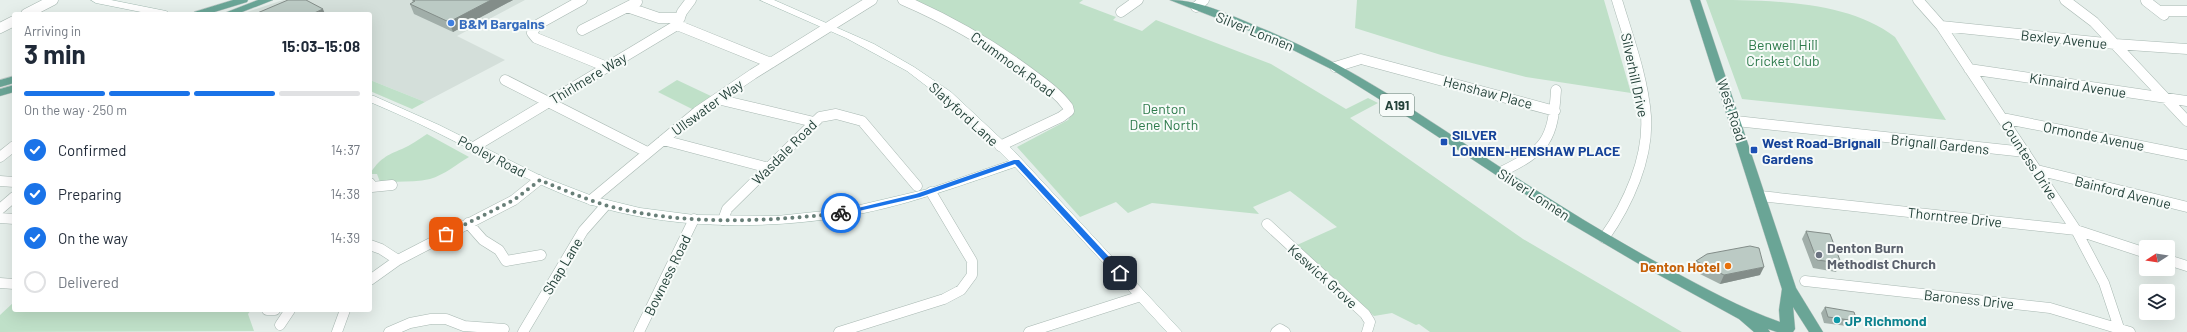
<!DOCTYPE html>
<meta charset="utf-8">
<style>
body{margin:0;font-family:Barlow,sans-serif;background:#f6f6f7;color:#1f2937;height:100vh;display:flex;flex-direction:column;font-size:15px;white-space:nowrap}
*{box-sizing:border-box;margin:0}
p{font-size:13px;color:#747a83}
.icon{flex:none;width:22px;height:22px;fill:none;stroke:currentColor;stroke-width:2;stroke-linecap:round;stroke-linejoin:round}
.map{position:relative;flex:1;overflow:hidden}
.panel{position:absolute;left:12px;top:12px;width:360px;height:300px;display:flex;flex-direction:column;background:#fff;border-radius:4px;box-shadow:0 4px 16px #0002}
.panel>*{flex:none}
.needle{width:26px;rotate:258deg}
.controls{position:absolute;left:2139px;top:240px;display:grid;gap:8px}
.controls a{display:grid;place-items:center;width:36px;height:36px;border-radius:4px;background:#fff;box-shadow:0 4px 16px #0002;font-size:20px}
.pin{position:absolute;display:grid;place-items:center;width:34px;height:34px;color:#fff;margin:-17px;border-radius:8px;box-shadow:0 2px 6px #0006}
.courier{position:absolute;display:grid;place-items:center;width:40px;height:40px;margin:-20px;border:3px solid #1a73e8;border-radius:50%;background:#fff;color:#222;box-shadow:0 1px 5px #0007}
.overview em{font-style:normal;font-weight:700}
.overview div{display:flex;flex-direction:column-reverse}
.overview{display:flex;align-items:center;justify-content:space-between;height:68px;padding:0 12px}
h1{font-size:26px;font-weight:700;line-height:30px}
.bar{display:grid;grid-template-columns:repeat(4,1fr);gap:6px 4px;align-content:center;height:48px;padding:0 12px}
.bar i{height:5px;border-radius:3px;background:#e0e1e3}
.bar .selected{background:#1a73e8}
.bar p{grid-column:span 4}
ol{padding:0 12px;list-style:none}
li{display:flex;align-items:center;gap:12px;height:44px}
li p{margin-inline-start:auto}
li .icon{padding:4px;border-radius:50%;background:#1a73e8;color:#fff;stroke-width:4}
li:last-child{color:#747a83}
li i{width:22px;height:22px;border:2px solid #e0e1e3;border-radius:50%}
.map>svg:first-child{display:block}
</style>
<div class="map">
<svg width="2187" height="332" viewBox="0 0 2187 332">
<rect width="100%" height="100%" fill="#e6efeb"/>
<path fill="#d4dfda" d="M283,0h242l-68,36 48,24 -80,42 -55,-22v-66h-129z"/>
<path fill="#bfe0c8" d="M909,0h174l-4,3 37,14 -3,3 29,11 14,-11 115,44 75,45 22,-11 10,5 -28,15 173,121 159,93h-252l-11,-8 -3,1 -24,-12 -18,3 -77,-71 40,-18 -47,-36 -37,16 6,7 -107,-11 -24,10 -12,-11 -36,15 -63,-70 51,-27 5,-7 -27,-31z
M1357,0h247l27,93 -105,-16 -85,-22 -86,-27z
M1706,0c62,0 141,0 189,37l51,83 -204,-21z
M370,80l55,22 -13,7 -42,-18z
M677,80l36,17 -19,13 -36,-18z
M427,134l42,23c-12,7 -25,18 -39,22 -16,4 -33,2 -50,3l-3,-8h-7c9,-15 17,-19 32,-25 9,-4 17,-10 25,-15z
M14,302v8h237l-3,4 6,17 -254,1v-17z"/>
<g fill="none" stroke-linecap="round" stroke-linejoin="round">
<defs>
<path id="street" d="M582,0l-45,25 -5,8 4,5 71,29
M903,0c44,19 85,42 124,71 15,11 30,21 41,36l1,4 -8,6 -61,29
M1918,0l23,26 135,204 28,53 15,45 -1,4
M2065,0l29,22 93,99
M2146,1l18,14
M627,7l32,11h21
M1196,7l8,-7
M2159,11h28
M1121,12l17,-12
M26,14l27,-14
M677,25l94,38
M1941,26l174,18 72,5
M0,28l14,-7
M582,30l55,-28
M1335,67l26,-8 194,52
M1969,69l218,32
M505,80l142,72
M717,99l97,23
M2002,118l185,37
M1736,121l289,31
M663,140l106,28
M474,147l203,-122 5,-13 9,-12
M0,157l14,-11
M2037,170l150,37
M1501,172c45,-22 52,-32 55,-82
M0,181l14,1
M370,183l2,4 20,-2
M1760,196l316,34 70,23
M591,200l106,-88 56,-38 119,-74
M0,209l14,-12
M0,218l14,1
M723,220l4,-11 93,-92 16,-3 26,7 55,65
M468,223l15,17 16,10 7,11 35,-6
M1267,224l98,90 5,8 -3,10
M1604,238c24,-34 45,-80 42,-122 -3,-39 -18,-79 -29,-116
M370,245l11,4 17,11
M2168,260l19,6
M370,280l28,-20 116,-60 25,-20
M1805,281l245,27 80,24
M0,283l14,1
M267,310h8
M280,325l10,-15
M337,332l8,-22
M389,332l21,-9 21,-4h15l18,7 40,3
M523,332l60,-101 23,-26
M639,332l55,-113
M839,332l105,-33 17,-9 11,-15v-14l-41,-69
M1029,332l112,-36
M1276,332l4,-3 5,3"/>
<path id="secondary" d="M91,0h20l55,11 5,3h-20l-55,-11z
M760,0h14l100,44 40,23 37,25 62,58 169,182h-15l-152,-165c-56,19 -115,41 -173,50 -81,13 -178,12 -256,-14 -54,-19 -103,-48 -154,-73 -20,-10 -41,-19 -62,-28v-7l4,1 65,29 104,52 52,20 45,11 54,7 83,1 66,-7 85,-20 81,-28 -50,-50 -52,-40 -61,-33z"/>
<path id="primary" d="M233,0h15l-1,2 -39,12h-15l1,-2z
M258,0h15l-36,14h-15z
M1170,0c32,0 66,18 96,30 84,35 158,87 234,137 55,36 110,70 167,101 38,20 73,40 113,54l-1,-12 3,-21 -92,-289h10l96,288 27,44h-14l-16,-25 2,22 -2,3h-16l-9,-3 2,3h-16l-15,-13 -100,-55 -73,-43 -155,-102 -80,-50 -58,-29z
M14,76v7l-14,4v-7z
M14,85v7l-14,4v-7z"/>
</defs>
<use href="#street" stroke="#a8b8b2" stroke-width="11"/>
<use href="#secondary" stroke="#a4bbb3" stroke-width="1"/>
<use href="#primary" stroke="#c2cac8" stroke-width="1"/>
<use href="#street" stroke="#fff" stroke-width="10"/>
<use href="#secondary" fill="#fff" fill-rule="evenodd"/>
<use href="#primary" fill="#6aa596" fill-rule="evenodd"/>
</g>
<path fill="#a1aea9" d="M412,0h101l-60,32 -39,-18 -4,-10 3,-1z
M1806,231l35,32 -5,9 -23,-4 -11,-29z
M1696,261l64,14 -40,9 -28,-14z
M1825,307l32,14 -3,6 -30,-4 -3,-10z"/>
<path fill="#838d89" d="M491,0h22l-60,32 -4,-10z
M323,9l2,5h-13z
M1764,267l-4,8 -40,9 4,-9z"/>
<path fill="#bbcac4" stroke="#838d89" d="M288,0h18l17,9 -11,5h-57z
M413,0h78l-42,22 -39,-18 5,-3z
M1806,231l24,3 11,29 -24,-3z
M1750,246l9,2 5,19 -40,8 -28,-14 11,-7z
M1825,307l29,5 3,9 -29,-4z"/>
<path fill="#1a73e8" d="M1014,160h5l103,111v4h-5l-102,-111 -95,33 -79,18 -4,-2 79,-19z"/>
<g fill="none" stroke-linecap="round" stroke-linejoin="round">
<path stroke="#687f78" stroke-width="4" stroke-dasharray="0 7.2" d="M446,234l68,-34 26,-20c21,9 43,18 65,25 77,21 158,17 236,8"/>
</g>
<circle fill="#3f7fe0" stroke="#f7fbf9" stroke-width="1.5" cx="451" cy="23" r="4"/>
<g fill="#1a4fb4" stroke="#f7fbf9" stroke-width="1.5">
<rect x="1440" y="138" width="8" height="8" rx="2"/>
<rect x="1750" y="146" width="8" height="8" rx="2"/>
</g>
<circle fill="#6b7280" stroke="#f7fbf9" stroke-width="1.5" cx="1819" cy="255" r="4"/>
<circle fill="#e8710a" stroke="#f7fbf9" stroke-width="1.5" cx="1728" cy="266" r="4"/>
<circle fill="#0f9aa8" stroke="#f7fbf9" stroke-width="1.5" cx="1837" cy="320" r="4"/>
<g text-anchor="middle" dominant-baseline="central" stroke-width="4" stroke-linejoin="round" paint-order="stroke">
<rect fill="#f7fbf9" stroke="#637a73" stroke-width="1" x="1380" y="94" width="34" height="22" rx="3"/>
<g font-size="13" font-weight="bold" fill="#24423a">
<text x="1397" y="105">A191</text>
</g>
<g font-size="14" font-weight="bold" fill="#366cbe" stroke="#f7fbf9" text-anchor="start">
<text x="459" y="23">B&amp;M Bargains</text>
</g>
<g font-size="14" fill="#24423a" stroke="#f7fbf9">
<text transform="translate(1255 31) rotate(22)">Silver Lonnen</text>
<text transform="translate(2064 39) rotate(6)">Bexley Avenue</text>
<text transform="translate(1013 64) rotate(36)">Crummock Road</text>
<text transform="translate(1635 75) rotate(78)">Silverhill Drive</text>
<text transform="translate(588 78) rotate(-31)">Thirlmere Way</text>
<text transform="translate(2078 85) rotate(9)">Kinnaird Avenue</text>
<text transform="translate(1488 92) rotate(15)">Henshaw Place</text>
<text transform="translate(707 107) rotate(-36)">Ullswater Way</text>
<text transform="translate(1732 110) rotate(72)">West Road</text>
<text transform="translate(964 114) rotate(42)">Slatyford Lane</text>
<text transform="translate(2094 136) rotate(11)">Ormonde Avenue</text>
<text transform="translate(1940 144) rotate(6)">Brignall Gardens</text>
<text transform="translate(784 152) rotate(-45)">Wasdale Road</text>
<text transform="translate(492 156) rotate(27)">Pooley Road</text>
<text transform="translate(2030 160) rotate(57)">Countess Drive</text>
<text transform="translate(2123 192) rotate(14)">Bainford Avenue</text>
<text transform="translate(1534 194) rotate(33)">Silver Lonnen</text>
<text transform="translate(1955 217) rotate(6)">Thorntree Drive</text>
<text transform="translate(562 266) rotate(-59)">Shap Lane</text>
<text transform="translate(667 275) rotate(-64)">Bowness Road</text>
<text transform="translate(1323 276) rotate(42)">Keswick Grove</text>
<text transform="translate(1969 299) rotate(6)">Baroness Drive</text>
</g>
<g font-size="14" fill="#2d7a4b" stroke="#f7fbf9">
<text x="1783" y="44">Benwell Hill<tspan x="1783" dy="16">Cricket Club</tspan></text>
<text x="1164" y="108">Denton<tspan x="1164" dy="16">Dene North</tspan></text>
</g>
<g font-size="14" font-weight="bold" fill="#164399" stroke="#f7fbf9" text-anchor="start">
<text x="1452" y="134">SILVER<tspan x="1452" dy="16">LONNEN-HENSHAW PLACE</tspan></text>
<text x="1762" y="142">West Road-Brignall<tspan x="1762" dy="16">Gardens</tspan></text>
</g>
<g font-size="14" font-weight="bold" fill="#5b616d" stroke="#f7fbf9" text-anchor="start">
<text x="1827" y="247">Denton Burn<tspan x="1827" dy="16">Methodist Church</tspan></text>
</g>
<g font-size="14" font-weight="bold" fill="#c56008" stroke="#f7fbf9" text-anchor="end">
<text x="1720" y="266">Denton Hotel</text>
</g>
<g font-size="14" font-weight="bold" fill="#0d838f" stroke="#f7fbf9" text-anchor="start">
<text x="1845" y="320">JP Richmond</text>
</g>
</g>
</svg>
<div class="controls">
<a><svg class="needle" viewBox="-14 -14 28 28"><path d="M0-13l5 13h-10z" fill="#e53935"/><path d="M0 13l5-13h-10z" fill="#747a83"/></svg></a>
<a><svg class="icon" aria-label="layers" viewBox="0 0 24 24"><path d="M12 4l9 5-9 5-9-5zM3 14l9 5 9-5"/></svg></a>
</div>
<div class="pin" style="left:446px;top:234px;background:#ea580c"><svg class="icon" aria-label="bag" viewBox="0 0 24 24"><path d="M5 8h14l-1 12H6zM9 8a3 3 0 0 1 6 0"/></svg></div>
<div class="pin" style="left:1120px;top:273px;background:#1f2937"><svg class="icon" aria-label="home" viewBox="0 0 24 24"><path d="M3 11l9-7 9 7M6 9v11h12V9"/></svg></div>
<div class="courier" style="left:841px;top:213px"><svg class="icon" aria-label="bike" viewBox="0 0 24 24"><circle cx="6" cy="16" r="4"/><circle cx="18" cy="16" r="4"/><path d="M6 16l4-8h5l3 8M10 8l3 8H6M13 5h3"/></svg></div>
<section class="panel">
<div class="overview"><div><h1>3 min</h1><p>Arriving in</p></div><em>15:03–15:08</em></div>
<div class="bar"><i class="selected"></i><i class="selected"></i><i class="selected"></i><i></i><p>On the way · 250 m</p></div>
<ol>
<li><svg class="icon" aria-label="check" viewBox="0 0 24 24"><path d="M5 12l5 5 9-10"/></svg>Confirmed<p>14:37</p></li>
<li><svg class="icon" aria-label="check" viewBox="0 0 24 24"><path d="M5 12l5 5 9-10"/></svg>Preparing<p>14:38</p></li>
<li><svg class="icon" aria-label="check" viewBox="0 0 24 24"><path d="M5 12l5 5 9-10"/></svg>On the way<p>14:39</p></li>
<li><i></i>Delivered</li>
</ol>
</section>
</div>
